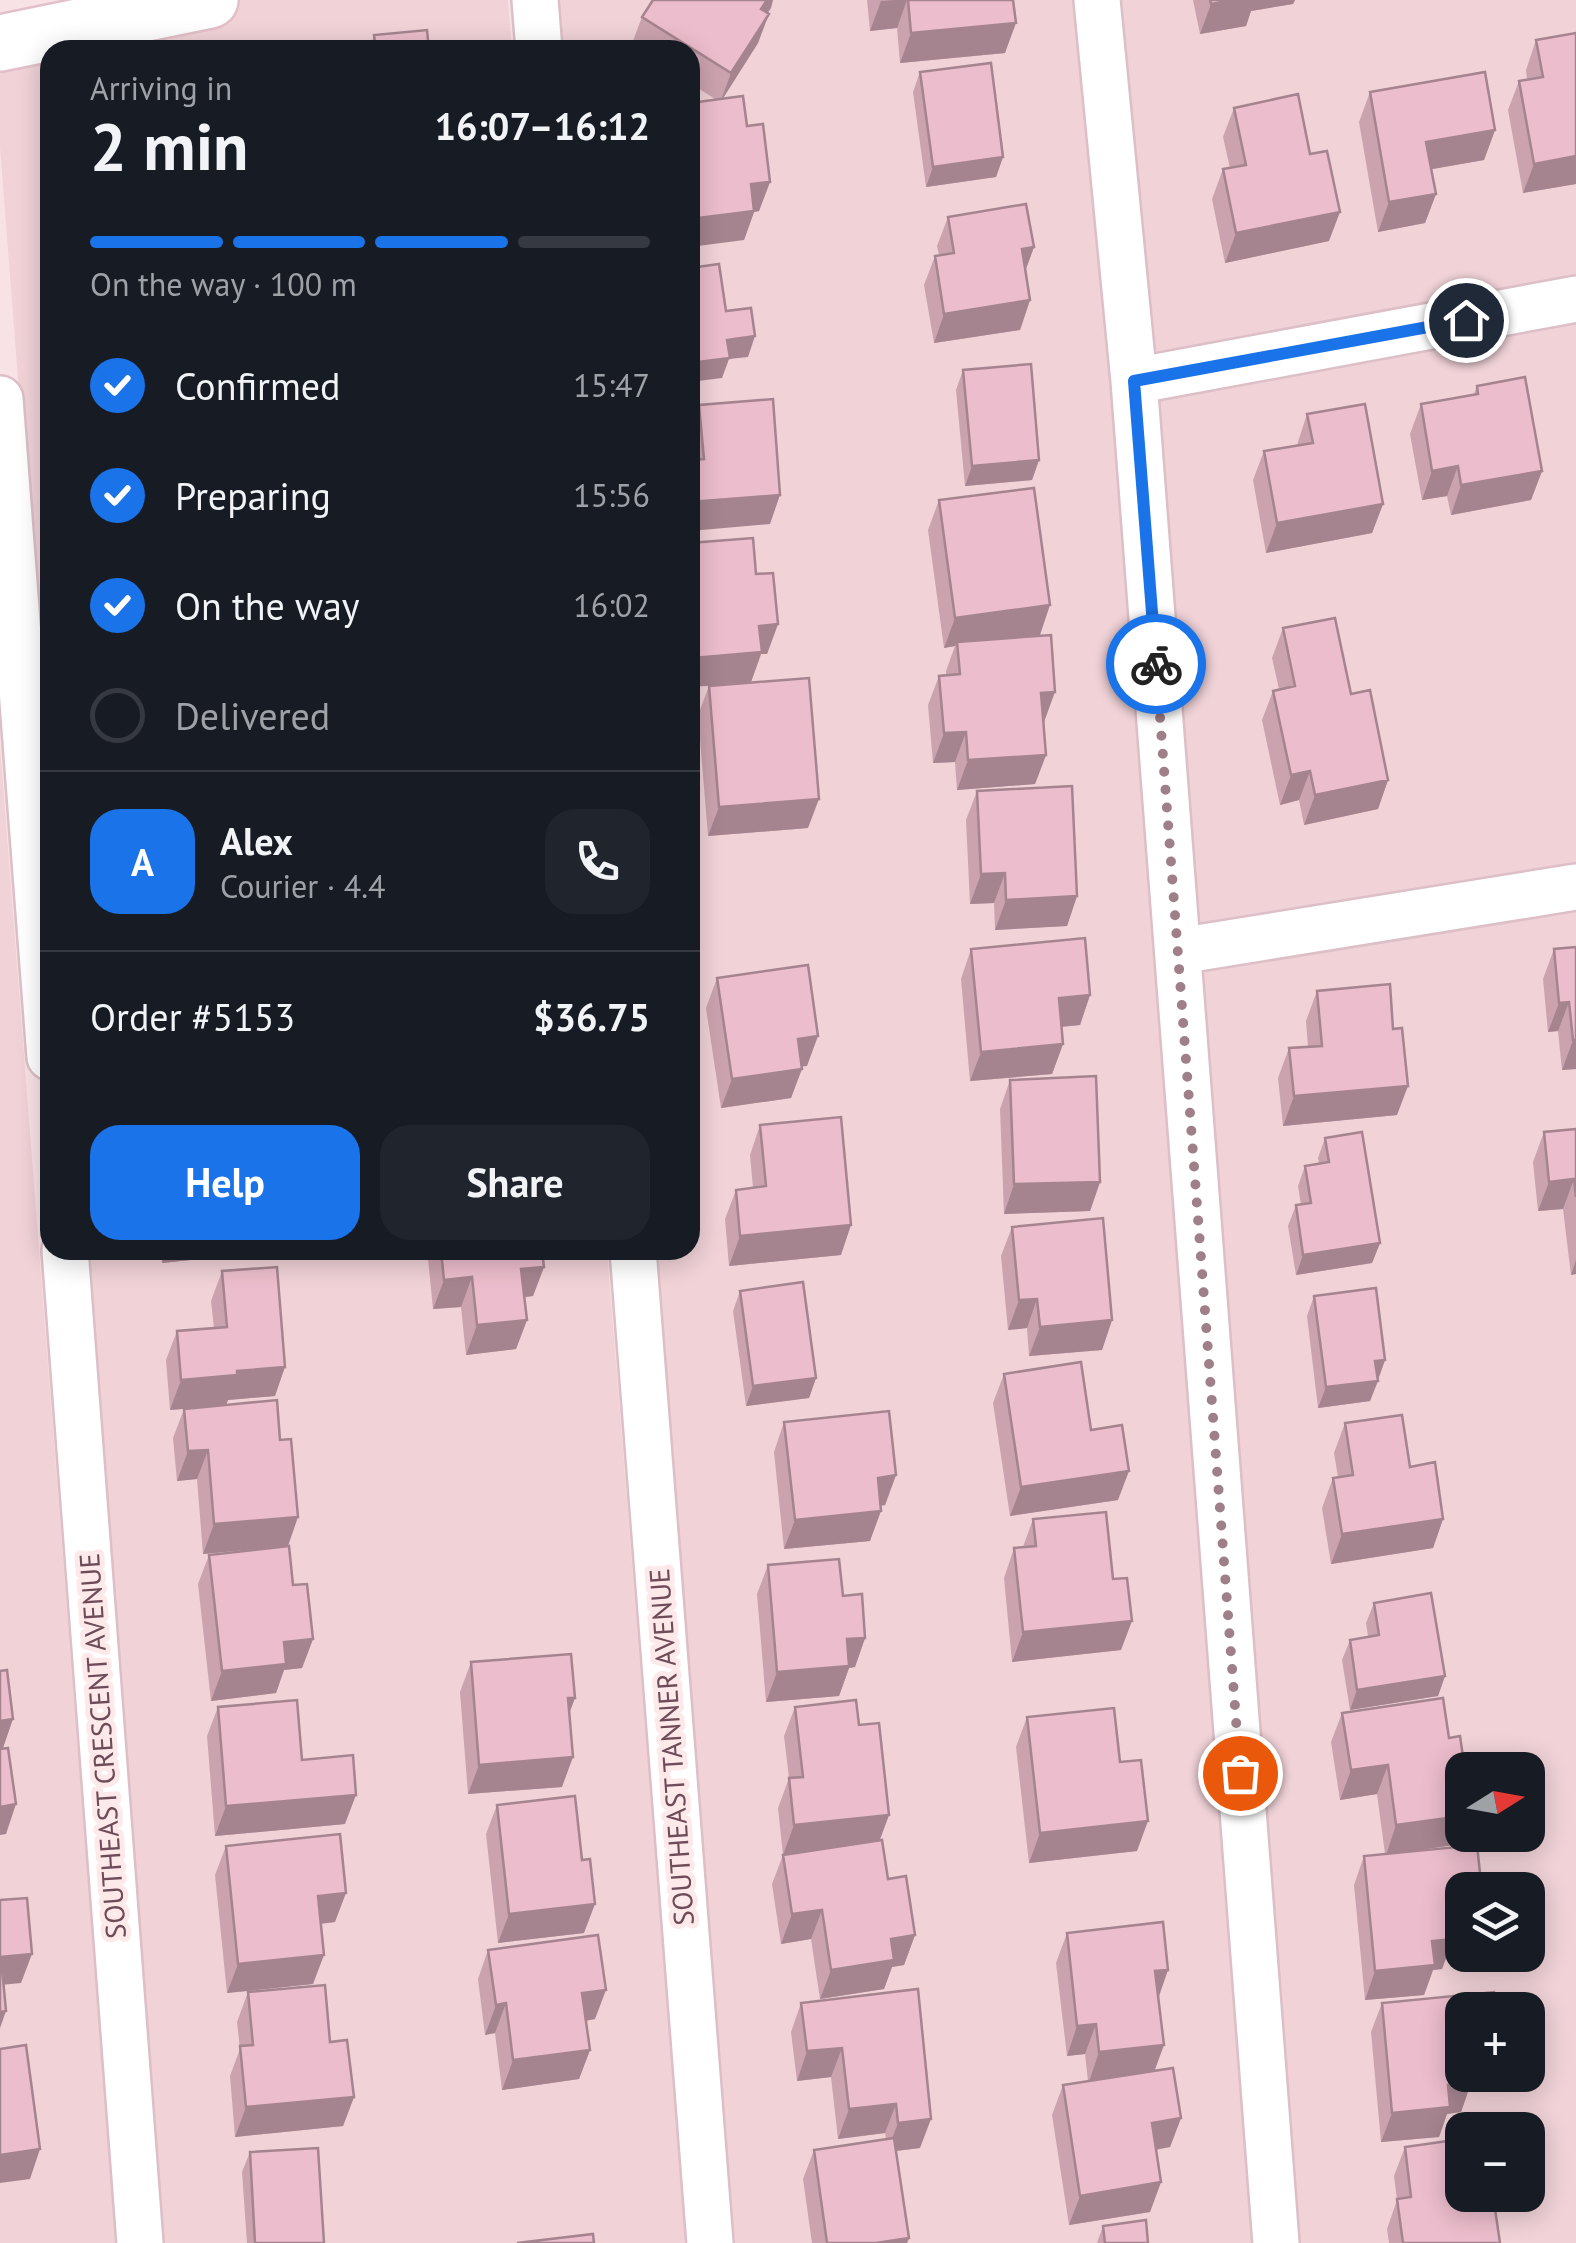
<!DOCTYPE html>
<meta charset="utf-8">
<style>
body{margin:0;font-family:"PT Sans",sans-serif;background:#20242c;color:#f1f3f6;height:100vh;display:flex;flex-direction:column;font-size:38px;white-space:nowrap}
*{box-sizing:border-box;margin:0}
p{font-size:32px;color:#9ea1a6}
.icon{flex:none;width:55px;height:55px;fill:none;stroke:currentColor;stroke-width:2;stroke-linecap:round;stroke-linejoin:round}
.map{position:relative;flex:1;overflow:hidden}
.side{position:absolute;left:40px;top:40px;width:660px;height:1220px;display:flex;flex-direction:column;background:#171b24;border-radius:30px;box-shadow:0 5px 25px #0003}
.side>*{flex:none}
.needle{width:65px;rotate:79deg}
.tools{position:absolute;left:1445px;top:1752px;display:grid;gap:20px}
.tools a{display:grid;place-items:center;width:100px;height:100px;border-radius:20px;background:#171b24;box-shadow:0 5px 25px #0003;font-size:50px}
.pin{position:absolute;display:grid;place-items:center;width:85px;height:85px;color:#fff;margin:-42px;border:5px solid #fff;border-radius:50%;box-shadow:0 2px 10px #0007}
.courier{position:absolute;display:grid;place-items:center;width:100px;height:100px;margin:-50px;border:8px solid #1a73e8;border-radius:50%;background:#fff;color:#222;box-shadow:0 2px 12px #0007}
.headline em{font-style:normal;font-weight:600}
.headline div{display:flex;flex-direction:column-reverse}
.headline{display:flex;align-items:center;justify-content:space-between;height:170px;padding:0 50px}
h1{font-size:65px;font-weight:600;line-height:75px}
.bar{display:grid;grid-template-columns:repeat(4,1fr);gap:15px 10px;align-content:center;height:120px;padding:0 50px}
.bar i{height:12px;border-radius:8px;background:#363941}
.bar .on{background:#1a73e8}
.bar p{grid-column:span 4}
.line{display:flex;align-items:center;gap:25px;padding:0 50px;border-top:2px solid #363941}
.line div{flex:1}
.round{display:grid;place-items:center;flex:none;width:105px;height:105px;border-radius:30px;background:#20242c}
ol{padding:0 50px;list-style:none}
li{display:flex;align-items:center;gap:30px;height:110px}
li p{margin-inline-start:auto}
li .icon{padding:10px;border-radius:50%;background:#1a73e8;color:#fff;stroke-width:4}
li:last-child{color:#9ea1a6}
li i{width:55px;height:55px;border:5px solid #363941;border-radius:50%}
.cta{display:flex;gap:20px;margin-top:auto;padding:20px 50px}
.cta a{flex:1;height:115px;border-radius:30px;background:#1a73e8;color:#fff;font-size:40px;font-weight:600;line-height:115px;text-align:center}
.cta a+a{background:#20242c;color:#f1f3f6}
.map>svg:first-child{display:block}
</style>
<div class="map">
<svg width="1576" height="2243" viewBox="0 0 1576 2243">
<rect width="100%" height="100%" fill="#f9e2e5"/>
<path fill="#f0d2d7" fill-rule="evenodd" d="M105,0h403l4,50h-462v742l-50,-645v-129z
M554,0h521l34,365 -1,1 3,18 141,1859h-519l-79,-993h36v-1200h-132z
M1121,0h455v278l-421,78z
M1576,320v546l-376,60 -42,-528z
M0,745l116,1498h-116z
M1576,908v1335h-277l-96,-1275zM1462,1770h66v65h-66zM1462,1890h66v65h-66zM1462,2010h66v65h-66zM1462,2130h66v65h-66z
M85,1250h522l79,993h-524z"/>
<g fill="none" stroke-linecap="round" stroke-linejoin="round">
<defs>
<path id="street" d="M535,0l4,50
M1097,0l37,381 142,1862
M1134,381l442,-82
M0,399l50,658
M1179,951l397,-64
M65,1250l75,993
M633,1250l77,993"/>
<path id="secondary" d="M0,43l210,-43"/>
</defs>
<use href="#street" stroke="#dcbfc7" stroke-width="50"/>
<use href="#secondary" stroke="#e3c0c9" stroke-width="60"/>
<use href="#street" stroke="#fff" stroke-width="45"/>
<use href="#secondary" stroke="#fff" stroke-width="55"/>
</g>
<path fill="#cba3af" d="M653,0h120l-6,13 -9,30 -35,55 24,28 23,56 -11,29 -5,1 -10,28 -29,-141 -25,-16v-33h-52l-7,-4 11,-29z
M867,0h146l-8,53 -105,10 -3,-35 -27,3z
M1193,0h102l-2,4 -42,7 -5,15 -46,8z
M1576,33v151l-53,9 -15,-83 11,-29 8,-2 -1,-9 10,-30z
M374,35l55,15h-60z
M920,72l83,85 -7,20 -70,10 -13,-95z
M1370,92l125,38 -11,30 -53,9 5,25 -11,29 -47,9 -19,-110z
M1234,108l76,46 19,87 -104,22 -13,-64 11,-30 7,-1 -7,-31z
M948,217l86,30 -8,22 4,31 -10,30 -86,13 -10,-58 11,-29 4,-1 -2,-9z
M963,370l76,90 -7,20 -67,6 -9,-96z
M1477,386l65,85 -11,29 -80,15 -4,-19 -25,4 -12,-66 11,-30 53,-10z
M699,405l71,119 -79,-64 -1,-29z
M1307,414l76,90 -11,29 -106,20 -13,-73 11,-29 33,-6z
M939,500l101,135 6,120 -11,29 -78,6 -2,-28 -22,1 -5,-58 11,-29 7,-1v-4l9,-25 -11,2 -16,-118z
M690,543l66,31 22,50 -11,30h-6l-10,28 57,146 -100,8 -10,-121 11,-29 -19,1z
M1283,628l68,66 37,86 -10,29 -74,16 -5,-25 -19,5 -18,-85 11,-29 6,-2 -7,-31z
M977,791l100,105 -10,30 -72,4 -1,-27 -24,1 -4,-84z
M1576,947v122l-14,1 -4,-39 -10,1 -5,-53 11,-30z
M971,949l119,46 -10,30 -19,2 2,17 -11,30 -82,7 -9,-102z
M717,978l90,88h-5l-11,32 -70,10 -15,-100z
M1317,991l80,124 -114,11 -5,-48 11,-30 19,-1 -2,-26z
M1010,1080l90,102 -10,29 -86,3 -4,-105z
M760,1125l81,130 -112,11 -4,-47 11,-29 17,-2 -3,-33z
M1576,1129v145l-5,1 -8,-66 -25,2 -5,-49 11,-30z
M1325,1138l55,105 -8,20 -76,12 -8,-49 8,-21h5l-3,-19 7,-20 14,-3 -1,-5z
M1012,1227l100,93 -10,30 -73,6 -2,-28 -19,2 -7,-74z
M160,1250h88l-1,4 -85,9z
M431,1250h111l2,17 -11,29 -9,1 3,23 -11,29 -50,6 -5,-48 -28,2 -5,-50z
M222,1271l53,125 -47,4 -2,5 62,141 5,39 20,54 -11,29 -18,2 -8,23 -65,8 -13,-117 11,-29 59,-7 -65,6 -6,-75 -20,2 -4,-43 11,-29 -14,1 -4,-50 11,-29 37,-3 -3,-27z
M740,1291l76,87 -7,20 -63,8 -13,-95z
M1314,1296l71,64 -15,41 -52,7 -11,-92z
M1004,1374l87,56 27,70 -108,16 -17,-113z
M784,1422l112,53 -11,30 -5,1 -10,35 -86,8 -10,-97z
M1345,1423l65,44 33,52 -10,29 -102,16 -9,-56 11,-30 5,-1 -4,-24z
M1033,1519l88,131 -109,12 -8,-84 10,-30 9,-1z
M768,1565l75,31 22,42 -10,29 -6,1 -10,28 -73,6 -9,-108z
M1374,1603l71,73 -7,20 -88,14 -8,-50 8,-20 18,-4 -2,-13z
M471,1662l104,36 -6,15 -7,74 -94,7 -8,-102z
M218,1707l84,53 43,64 -130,12 -8,-100z
M795,1707l64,18 30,90 -9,25 8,39 27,56 -11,30 -12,2 -8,22 -64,10 -9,-60 -30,5 -9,-60 11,-29 -5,-47 11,-30 -5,-42z
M1342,1713l122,122 -4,9 -51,8 71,21 -6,17h-12v13l-10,26 1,10 -11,30 -9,1 -9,25 -59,5 -11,-115 10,-29 21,-2 -8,-60 -37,6 -9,-58z
M1027,1717l93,45 17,89 -108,12 -13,-116z
M497,1805l85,55 2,73 -86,10 -12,-109z
M226,1846l109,76 -14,2 -8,60 -86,9 -12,-118z
M1067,1933l91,65 -4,73 27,47 -11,29 -14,3 5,32 -11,30 -81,13 -17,-110 11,-30 25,-4 -3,-27 -18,2 -11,-93z
M488,1950l107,69 -9,2 4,29 -11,29 -77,11 -7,-57 -10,2 -7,-56z
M918,1989l2,159 -24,3 13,87 -2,5h-95l-9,-64 11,-29 72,-11 -1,-6 -47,6 -7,-62 -34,4 -6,-49 10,-29z
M248,1992l106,105 -11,29 -108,11 -5,-61 10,-27 -3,-27z
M1382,2003l80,7 9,73 -10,29 -14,2 -8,23 -58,5 -10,-110z
M1405,2147l95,96h-111l-2,-14 10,-29 -3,-24z
M250,2152l74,91h-77l-5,-71z
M1103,2226l45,17h-51z"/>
<path fill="#a5848f" d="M767,0h6l-2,8 -21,31 11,-30z
M895,0h12l-10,28 -27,3 11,-30z
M1235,0h60l-2,4 -42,7 -5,15 -46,8 11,-30z
M769,14l-11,29 -38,60 11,-30z
M1016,23l-11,30 -105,10 11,-30z
M1495,130l-11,30 -68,12 10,-30z
M1576,156v28l-53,9 11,-29z
M1003,157l-7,20 -70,10 7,-20z
M770,182l-11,29 -5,1 -10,28 -54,7v-28l61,-35z
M1436,194l-11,29 -47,9 11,-30z
M1340,212l-11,29 -104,22 11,-30z
M1034,247l-11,30 -1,-28z
M1030,300l-10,30 -86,13 10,-29z
M755,336l-7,21 -19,2 -7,19 -32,4v-19l37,-23z
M1039,460l-7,20 -67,6 7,-20z
M1458,466l-11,30 -25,4 10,-29z
M1542,471l-11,29 -80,15 10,-30z
M780,495l-10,29 -80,7v-29z
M1383,504l-11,29 -106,20 11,-30z
M1050,605l-10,30 -83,7 -2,4 -11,2 11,-30z
M778,624l-11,30h-6l-10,28 -61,5v-21l3,-8 66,-32z
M1055,692l-11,30 -14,1 11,-30z
M966,732l-11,30 -22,1 11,-30z
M1046,755l-11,29 -78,6 11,-30z
M1310,771l-11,29 -19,5 11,-30z
M1388,780l-10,29 -74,16 11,-30z
M819,799l-11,29 -100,8 11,-29z
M1005,873l-11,30 -24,1 11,-30z
M1077,896l-10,30 -72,4 11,-30z
M1090,995l-10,30 -32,3 11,-30z
M1569,1002l-11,29 -10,1 11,-29z
M818,1036l-11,30 -20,2 11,-29z
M1573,1040h3v29l-14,1z
M1063,1044l-11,30 -82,7 11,-29z
M802,1069l-11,29 -70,10 11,-29z
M1408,1086l-11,29 -114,11 11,-30z
M1574,1179l-11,30 -25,2 11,-29z
M1100,1182l-10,29 -86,3 10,-30z
M851,1225l-10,30 -112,11 11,-30z
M1380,1243l-8,20 -76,12 7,-20z
M166,1250h82l-1,4 -85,9z
M1576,1260v14l-5,1z
M544,1267l-11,29 -23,3 11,-30z
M472,1277l-11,30 -28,2 11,-29z
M1037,1299l-10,29 -19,2 11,-30z
M527,1320l-11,29 -50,6 11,-30z
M1112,1320l-10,30 -73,6 11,-29z
M1385,1360l-7,20 -3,-19z
M285,1367l-10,29 -47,4 -2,5 -56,5 11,-30 56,-9z
M816,1378l-7,20 -63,8 7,-20z
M1378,1381l-8,20 -52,7 8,-21z
M208,1450l-11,29 -20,2 11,-30z
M1129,1471l-11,29 -108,16 11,-29z
M896,1475l-11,30 -18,2 11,-29z
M881,1511l-11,30 -86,8 11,-29z
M298,1517l-10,29 -85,8 11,-30z
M1443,1519l-10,29 -102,16 11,-30z
M1132,1621l-11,29 -109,12 11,-30z
M865,1638l-10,29 -6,1 -10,28 -73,6 11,-30 70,-33z
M313,1639l-11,29 -18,2 -8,23 -65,8 11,-30 62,-29z
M1445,1676l-7,20 -88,14 7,-20z
M568,1698h7l-11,29z
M13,1719l-10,29 -3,1v-28z
M573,1757l-11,30 -94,7 11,-29z
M1388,1765l-11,29 -37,6 11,-30z
M356,1795l-11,29 -130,12 11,-30z
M16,1804l-10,30 -6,1v-28z
M889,1815l-11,29 -95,11 11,-30z
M1462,1816l2,19 -4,9 -74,11 10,-30z
M1148,1821l-11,30 -108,12 11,-30z
M1480,1873l-6,17h-12v13l-10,27 -13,1 20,-56z
M346,1893l-11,29 -28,3 11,-29z
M595,1904l-11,29 -86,10 11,-29z
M822,1910l-11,29 -30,5 11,-30z
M915,1935l-11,30 -12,2 -8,22 -64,10 11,-29 60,-31z
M1453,1939l-11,30 -9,1 -9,25 -59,5 10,-29 57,-30z
M32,1954l-11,29 -21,2 1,-28z
M324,1955l-11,29 -86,9 11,-29z
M1168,1970l-10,29 -3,-28z
M606,1990l-11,29 -24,4 11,-30z
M506,2003l-11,30 -10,2 11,-30z
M6,2011l-6,17v-16z
M1096,2024l-11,30 -18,2 10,-30z
M1164,2045l-11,30 -64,7 10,-30z
M842,2048l-11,29 -34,4 10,-30z
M590,2050l-11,29 -77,11 11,-30z
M1471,2083l-10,29 -14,2 -8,23 -58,5 11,-29 56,-28z
M354,2097l-11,29 -108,11 11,-30z
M896,2104l-11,29 -47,6 11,-30z
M1181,2118l-11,29 -29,5 11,-29z
M931,2119l-11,29 -33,4 11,-29z
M40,2149l-10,30 -30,4v-28z
M1161,2182l-11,30 -81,13 11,-29z
M909,2238l-2,5h-31z"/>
<path fill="#ecbdcc" stroke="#a5848f" stroke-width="2.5" d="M653,0h114l-6,9 8,5 -38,59 -89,-56z
M908,0h105l3,23 -105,10z
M1210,0h25l-24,4z
M427,30l2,20h-53l-2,-15z
M1576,33v123l-42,8 -15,-83 24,-4 -7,-37z
M991,63l12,94 -70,10 -13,-95z
M1485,72l10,58 -69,12 10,52 -47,8 -19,-110z
M1298,94l12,60 17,-3 13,61 -104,21 -13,-64 23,-4 -12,-57z
M743,96l4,30 16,-2 7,58 -19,2 3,27 -64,8v-116z
M1026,204l8,43 -12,2 8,51 -86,14 -9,-58 19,-3 -6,-36z
M719,264l7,47 25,-3 4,28 -28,4 3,18 -40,5v-95z
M1031,364l8,96 -67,6 -9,-96z
M1525,377l17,94 -81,14 -3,-19 -26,5 -11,-67 57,-10 -1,-8z
M773,399l7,96 -90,7v-42l14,-1 -5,-54z
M1365,404l18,100 -106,19 -13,-72 49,-8 -6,-29z
M1034,488l16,117 -95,13 -16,-118z
M753,538l3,36 17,-1 5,51 -19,2 3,26 -69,6 -3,-30v-85z
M1335,618l16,76 19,-4 18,90 -73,15 -5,-24 -19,4 -18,-84 22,-5 -12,-58z
M1051,635l4,57 -14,1 5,62 -78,5 -2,-28 -22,1 -5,-57 21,-2 -3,-32z
M809,678l10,121 -100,8 -10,-121z
M1072,786l5,110 -71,4 -1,-27 -24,1 -4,-83z
M1085,938l5,57 -31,3 4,46 -82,8 -10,-103z
M1576,947v93h-3l-4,-38 -10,1 -5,-54z
M808,965l10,71 -20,3 4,30 -70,10 -15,-101z
M1390,984l3,45 9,-1 6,58 -114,10 -5,-48 33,-2 -5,-55z
M1096,1076l4,106 -86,2 -4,-104z
M841,1117l10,108 -111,11 -4,-46 30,-4 -6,-61z
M1576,1129v68l-2,-18 -25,3 -5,-50z
M1362,1132l18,111 -77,12 -7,-50 15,-2 -6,-37 24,-4 -4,-24z
M1103,1218l9,102 -72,7 -3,-28 -18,1 -7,-73z
M441,1250h101l2,17 -23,2 6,51 -50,5 -5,-48 -28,3z
M277,1267l8,100 -48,4v4l-56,5 -4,-49 50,-4 -5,-56z
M803,1282l13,96 -63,8 -13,-95z
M1376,1288l9,72 -10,1 3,20 -52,6 -12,-91z
M1081,1362l10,68 31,-5 7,46 -108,16 -17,-113z
M277,1400l3,40 11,-1 7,78 -84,7 -6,-74 -20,1 -4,-42z
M889,1411l7,64 -18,3 3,33 -86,9 -11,-98z
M1402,1415l8,52 25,-5 8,57 -101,15 -9,-56 20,-3 -8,-52z
M1106,1512l7,67 14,-1 5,43 -109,11 -9,-84 22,-2 -3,-27z
M289,1546l4,39 14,-1 6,55 -29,3 2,22 -64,7 -13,-116z
M839,1559l4,37 19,-2 3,44 -18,1 2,27 -72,6 -9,-107z
M1431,1593l14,83 -88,14 -7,-50 29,-5 -5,-32z
M571,1654l4,44h-7l5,59 -94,8 -8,-103z
M7,1670l6,49 -13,2v-50z
M1443,1698l6,40 11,-2 5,34h-3v46l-66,9 -8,-60 -37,5 -9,-57z
M297,1700l5,60 51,-5 3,40 -130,11 -8,-99z
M856,1700l3,25 20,-2 10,92 -95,10 -5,-47 14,-1 -8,-70z
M1114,1708l6,54 21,-2 7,61 -108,12 -13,-116z
M8,1748l8,56 -16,3v-58z
M575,1796l7,64 8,-1 5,45 -86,10 -12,-109z
M340,1834l6,59 -28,3 6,59 -86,9 -12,-118z
M882,1840l6,39 18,-3 9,59 -24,4 3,21 -63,10 -9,-60 -30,4 -9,-59z
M1477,1845l3,28 -21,2 3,26 -12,1 3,37 -21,2 3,24 -60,6 -11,-115z
M27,1898l5,56 -31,3 5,54 -6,1v-112z
M1163,1922l5,48 -13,1 9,74 -65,7 -3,-28 -19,2 -10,-93z
M598,1935l8,55 -24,3 8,57 -77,10 -7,-57 -10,2 -8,-55z
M325,1985l5,57 17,-2 7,57 -108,10 -6,-61 13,-1 -5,-53z
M918,1989l13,130 -33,4 -2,-19 -47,5 -7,-61 -35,3 -6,-48z
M1494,1992l2,18h-34v65h9v8l-23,2 2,22 -58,6 -10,-110z
M26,2045l14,104 -40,6v-106z
M1173,2068l8,50 -29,5 9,59 -81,14 -17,-111z
M894,2138l15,100 -33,5h-49l-13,-93z
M1462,2139v56h31l7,48h-97l-6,-44 14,-2 -6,-50z
M318,2148l6,95h-69l-5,-91z
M1146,2220l2,23h-43l-2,-17z
M593,2234l1,9h-77z"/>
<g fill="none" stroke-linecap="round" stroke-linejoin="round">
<path stroke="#9f8089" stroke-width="10" stroke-dasharray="0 18" d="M1156,664l84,1109"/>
<path stroke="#1a73e8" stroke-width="12" d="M1156,664l-22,-283 332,-61"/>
</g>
<g text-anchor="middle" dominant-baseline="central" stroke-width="10" stroke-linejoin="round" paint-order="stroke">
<g font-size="28" fill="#6e4b58" stroke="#fde8ea">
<text transform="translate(102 1746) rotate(-94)">SOUTHEAST CRESCENT AVENUE</text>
<text transform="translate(671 1747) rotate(-94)">SOUTHEAST TANNER AVENUE</text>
</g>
</g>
</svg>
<div class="tools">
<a><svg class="needle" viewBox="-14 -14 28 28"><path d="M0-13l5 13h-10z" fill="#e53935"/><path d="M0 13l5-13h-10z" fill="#9ea1a6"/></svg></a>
<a><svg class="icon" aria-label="layers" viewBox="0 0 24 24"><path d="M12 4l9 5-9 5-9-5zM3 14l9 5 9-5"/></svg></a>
<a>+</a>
<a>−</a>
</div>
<div class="pin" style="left:1240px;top:1773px;background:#ea580c"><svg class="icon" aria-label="bag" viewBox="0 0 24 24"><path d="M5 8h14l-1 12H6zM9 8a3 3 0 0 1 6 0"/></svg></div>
<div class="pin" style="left:1466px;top:320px;background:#1f2937"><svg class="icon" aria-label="home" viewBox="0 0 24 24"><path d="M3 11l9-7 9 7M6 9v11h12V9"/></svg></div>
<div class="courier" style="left:1156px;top:664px"><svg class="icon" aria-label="bike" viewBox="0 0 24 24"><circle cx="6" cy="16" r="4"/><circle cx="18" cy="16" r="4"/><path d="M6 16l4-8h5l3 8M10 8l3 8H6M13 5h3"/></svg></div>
<section class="side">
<div class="headline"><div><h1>2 min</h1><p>Arriving in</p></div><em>16:07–16:12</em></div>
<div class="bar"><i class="on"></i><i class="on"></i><i class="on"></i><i></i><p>On the way · 100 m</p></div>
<ol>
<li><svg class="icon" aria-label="check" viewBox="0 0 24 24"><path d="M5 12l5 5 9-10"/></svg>Confirmed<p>15:47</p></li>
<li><svg class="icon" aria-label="check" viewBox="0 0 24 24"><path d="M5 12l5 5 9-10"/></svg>Preparing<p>15:56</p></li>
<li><svg class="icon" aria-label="check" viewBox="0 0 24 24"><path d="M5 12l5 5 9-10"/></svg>On the way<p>16:02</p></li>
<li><i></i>Delivered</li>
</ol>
<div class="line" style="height:180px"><b class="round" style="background:#1a73e8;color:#fff">A</b><div><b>Alex</b><p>Courier · 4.4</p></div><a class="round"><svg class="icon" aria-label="phone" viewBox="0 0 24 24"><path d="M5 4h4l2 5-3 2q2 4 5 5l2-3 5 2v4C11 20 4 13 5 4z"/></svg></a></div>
<div class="line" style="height:130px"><div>Order #5153</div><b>$36.75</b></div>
<div class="cta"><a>Help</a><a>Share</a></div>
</section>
</div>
